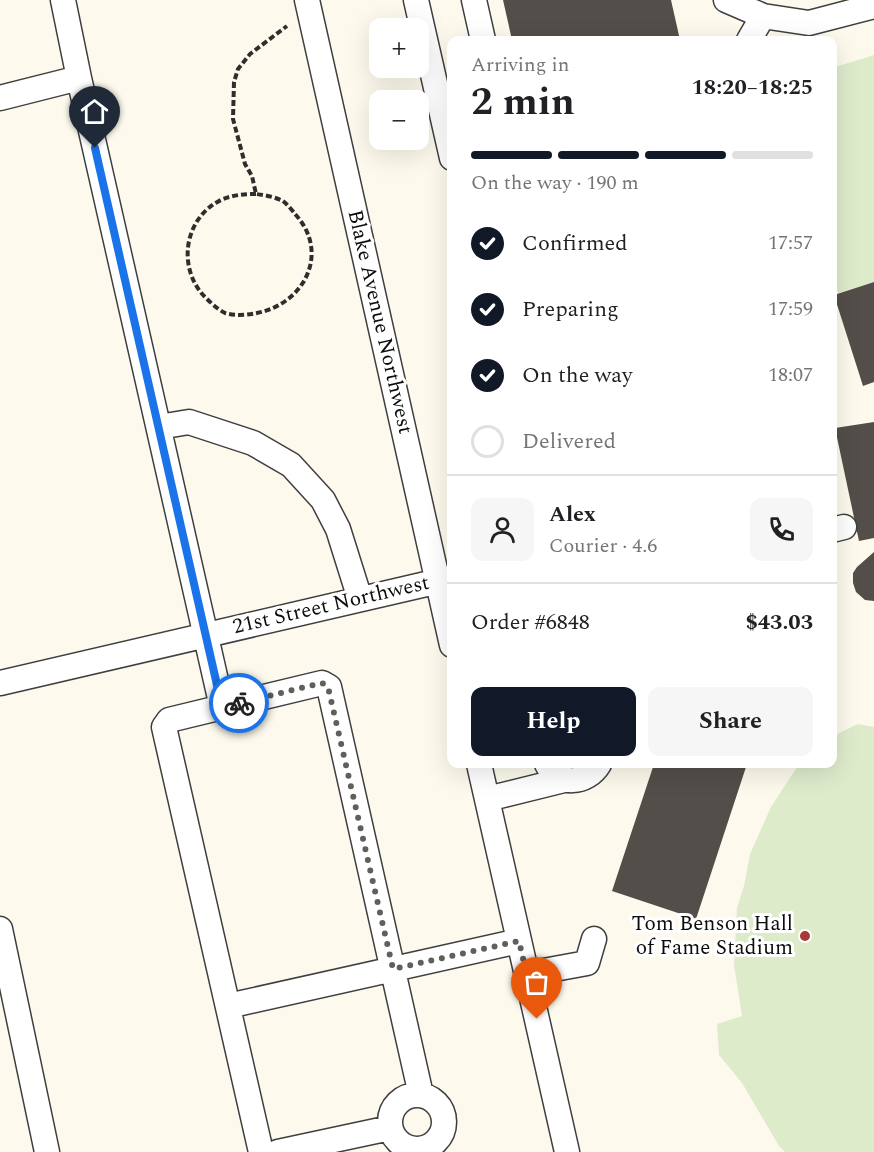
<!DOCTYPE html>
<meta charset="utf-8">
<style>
body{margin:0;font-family:Spectral,serif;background:#f6f6f6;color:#202124;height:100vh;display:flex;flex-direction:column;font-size:22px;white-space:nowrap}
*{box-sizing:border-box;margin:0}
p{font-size:20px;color:#757577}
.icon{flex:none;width:33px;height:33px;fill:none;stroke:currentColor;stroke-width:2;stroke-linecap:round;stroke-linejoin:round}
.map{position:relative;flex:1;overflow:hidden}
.details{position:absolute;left:447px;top:36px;width:390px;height:732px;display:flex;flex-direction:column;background:#fff;border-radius:12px;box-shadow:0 6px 24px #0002}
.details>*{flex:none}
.tools{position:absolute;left:369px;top:18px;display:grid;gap:12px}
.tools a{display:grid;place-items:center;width:60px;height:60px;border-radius:12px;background:#fff;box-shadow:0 6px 24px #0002;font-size:30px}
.pin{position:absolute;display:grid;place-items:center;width:51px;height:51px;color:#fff;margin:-62px -26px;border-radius:50% 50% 50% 0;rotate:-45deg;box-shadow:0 0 6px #0007}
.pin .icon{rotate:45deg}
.courier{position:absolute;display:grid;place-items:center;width:60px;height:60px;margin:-30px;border:4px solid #1a73e8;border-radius:50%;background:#fff;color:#222;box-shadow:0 2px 8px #0007}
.overview em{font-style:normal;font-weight:700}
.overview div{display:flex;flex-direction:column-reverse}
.overview{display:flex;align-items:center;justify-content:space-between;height:102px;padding:0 24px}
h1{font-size:39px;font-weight:700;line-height:45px}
.bar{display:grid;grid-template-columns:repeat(4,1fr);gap:9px 6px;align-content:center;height:72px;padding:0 24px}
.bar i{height:8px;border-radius:4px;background:#e0e0e0}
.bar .selected{background:#111827}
.bar p{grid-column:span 4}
.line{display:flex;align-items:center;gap:15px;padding:0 24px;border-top:2px solid #e0e0e0}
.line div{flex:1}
.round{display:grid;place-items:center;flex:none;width:63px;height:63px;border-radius:12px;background:#f6f6f6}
ol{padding:0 24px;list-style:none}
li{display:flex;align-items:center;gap:18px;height:66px}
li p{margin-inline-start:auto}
li .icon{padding:6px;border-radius:50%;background:#111827;color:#fff;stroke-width:4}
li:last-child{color:#757577}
li i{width:33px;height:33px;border:3px solid #e0e0e0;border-radius:50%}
.primary-button{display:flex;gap:12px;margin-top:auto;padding:12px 24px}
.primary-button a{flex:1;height:69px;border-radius:12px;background:#111827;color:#fff;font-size:24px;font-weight:700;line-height:69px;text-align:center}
.primary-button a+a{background:#f6f6f6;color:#202124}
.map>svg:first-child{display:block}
</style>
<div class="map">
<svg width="874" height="1152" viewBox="0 0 874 1152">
<rect width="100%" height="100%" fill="#fdfaed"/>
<path fill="#deebcb" d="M874,55v227l-36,11 -6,-16v-209z
M858,724l16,3v425h-89l-6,-6 -37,-63 -23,-28 -2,-31 25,-8 -8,-51 3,-57 7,-22 6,-32 21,-47 28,-43h33l1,-28z"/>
<path fill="#534e49" d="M503,0h168l9,40h-168z
M874,282v100l-11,4 -29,-91z
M874,422v116l-15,3 -24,-113z
M874,552v49l-9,-1 -9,-8 -3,-9v-10l4,-6z
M654,764h93l-51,155 -84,-28z"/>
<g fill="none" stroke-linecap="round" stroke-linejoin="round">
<defs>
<path id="minor" d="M63,0l16,78 143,629
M307,0l145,645
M416,0l36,158
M474,0l9,40
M726,0l37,16 46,7 65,-17
M749,40l14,-24
M0,98l79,-20
M159,427l30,-5 64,21 38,22 32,35 15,29 22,70
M832,530l12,-3
M0,683l452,-105
M479,764l88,388
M547,764c11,23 40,20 52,0
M487,799l77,-19
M0,929l47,223
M527,974l60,-11 7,-24
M228,1006l291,-65
M390 1122a27 27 0 1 1 54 0a27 27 0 1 1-54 0Z
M261,1152l-97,-425 5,-7 153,-37 7,4 92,408
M278,1152l112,-24"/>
</defs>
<use href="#minor" stroke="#3f3f3f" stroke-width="27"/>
<path stroke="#2e2e2e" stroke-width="4" stroke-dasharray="6 3" stroke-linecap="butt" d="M256,194c-12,0 -24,1 -35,6 -37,18 -44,67 -17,96 6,6 13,13 21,17 10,3 22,2 32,0 47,-9 74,-60 38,-99 -3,-4 -8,-10 -12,-13 -8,-4 -18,-6 -27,-7l-4,-18 -7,-12 -12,-45 1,-37 4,-13 12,-15 37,-28"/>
<use href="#minor" stroke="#fff" stroke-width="24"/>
</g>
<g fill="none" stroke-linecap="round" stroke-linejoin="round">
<path stroke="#605f5b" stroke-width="6" stroke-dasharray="0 10.8" d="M239,703l83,-20 6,4 65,282 126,-28 18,78"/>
<path stroke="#1a73e8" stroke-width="8" d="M95,148l127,559 17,-4"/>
</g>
<circle fill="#a93836" stroke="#fff" stroke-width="2" cx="805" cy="936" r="6"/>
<g text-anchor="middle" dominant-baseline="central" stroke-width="6" stroke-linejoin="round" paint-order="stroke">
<g font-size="21" fill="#0c0c0c" stroke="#fff">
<text transform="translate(380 322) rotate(77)">Blake Avenue Northwest</text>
<text transform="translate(331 605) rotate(-13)">21st Street Northwest</text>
</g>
<g font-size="21" fill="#0c0c0c" stroke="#fff" text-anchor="end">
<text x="793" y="924">Tom Benson Hall<tspan x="793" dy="24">of Fame Stadium</tspan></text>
</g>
</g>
</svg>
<div class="tools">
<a>+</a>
<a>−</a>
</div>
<div class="pin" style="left:537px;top:1019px;background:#ea580c"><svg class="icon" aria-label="bag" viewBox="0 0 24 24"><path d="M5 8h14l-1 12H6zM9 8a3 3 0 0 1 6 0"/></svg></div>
<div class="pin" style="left:95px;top:148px;background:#1f2937"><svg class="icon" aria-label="home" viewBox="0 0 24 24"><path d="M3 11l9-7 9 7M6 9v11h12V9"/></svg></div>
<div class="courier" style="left:239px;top:703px"><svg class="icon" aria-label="bike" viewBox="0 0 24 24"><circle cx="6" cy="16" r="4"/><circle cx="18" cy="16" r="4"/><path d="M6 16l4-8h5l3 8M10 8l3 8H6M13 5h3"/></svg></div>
<section class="details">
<div class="overview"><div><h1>2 min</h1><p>Arriving in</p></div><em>18:20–18:25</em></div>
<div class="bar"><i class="selected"></i><i class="selected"></i><i class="selected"></i><i></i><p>On the way · 190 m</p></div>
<ol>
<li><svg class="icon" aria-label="check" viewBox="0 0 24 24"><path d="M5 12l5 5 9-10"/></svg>Confirmed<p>17:57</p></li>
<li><svg class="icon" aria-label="check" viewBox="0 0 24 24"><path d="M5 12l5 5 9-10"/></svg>Preparing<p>17:59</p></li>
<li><svg class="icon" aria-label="check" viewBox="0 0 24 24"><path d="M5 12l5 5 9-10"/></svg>On the way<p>18:07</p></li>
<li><i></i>Delivered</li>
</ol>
<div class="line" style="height:108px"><a class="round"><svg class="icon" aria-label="person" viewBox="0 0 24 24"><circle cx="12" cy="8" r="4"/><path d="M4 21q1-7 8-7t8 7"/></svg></a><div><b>Alex</b><p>Courier · 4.6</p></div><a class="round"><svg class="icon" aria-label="phone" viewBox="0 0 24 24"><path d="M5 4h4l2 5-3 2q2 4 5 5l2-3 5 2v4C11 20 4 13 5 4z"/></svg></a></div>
<div class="line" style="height:78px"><div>Order #6848</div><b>$43.03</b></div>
<div class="primary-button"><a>Help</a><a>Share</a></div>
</section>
</div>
